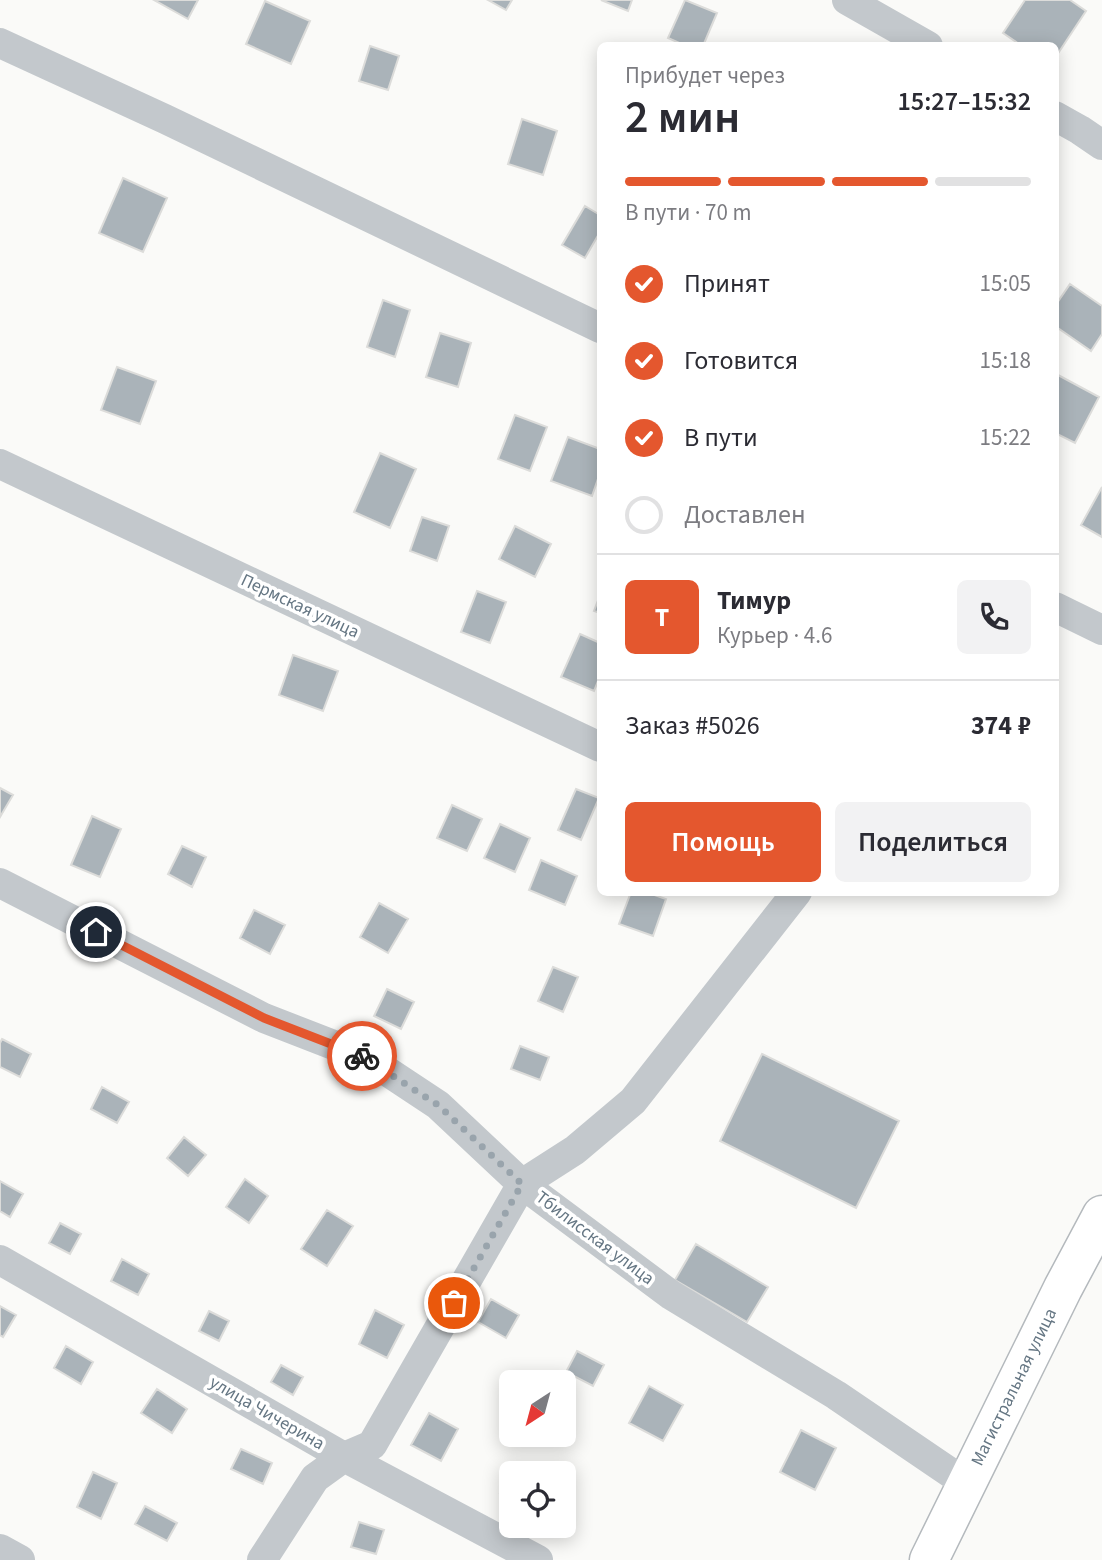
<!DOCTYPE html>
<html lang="ru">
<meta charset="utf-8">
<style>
body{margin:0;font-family:"Source Sans 3",sans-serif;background:#f2f2f3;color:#2b2b33;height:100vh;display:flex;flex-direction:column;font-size:26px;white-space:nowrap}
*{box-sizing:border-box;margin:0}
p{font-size:23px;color:#7c7c81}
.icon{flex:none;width:38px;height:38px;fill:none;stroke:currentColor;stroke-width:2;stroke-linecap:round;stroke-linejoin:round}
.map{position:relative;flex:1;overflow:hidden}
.sheet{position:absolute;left:597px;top:42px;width:462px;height:854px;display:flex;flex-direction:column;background:#fff;border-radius:10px;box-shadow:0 4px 18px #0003}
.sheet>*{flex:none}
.needle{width:46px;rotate:216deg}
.fabs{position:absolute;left:499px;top:1370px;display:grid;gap:14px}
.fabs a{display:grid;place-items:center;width:77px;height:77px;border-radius:10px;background:#fff;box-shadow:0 4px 18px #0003;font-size:35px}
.pin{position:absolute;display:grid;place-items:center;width:60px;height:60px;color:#fff;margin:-30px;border:4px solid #fff;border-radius:50%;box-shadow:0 2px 7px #0007}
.courier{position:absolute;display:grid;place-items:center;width:70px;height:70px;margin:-35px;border:5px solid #e4572e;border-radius:50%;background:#fff;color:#222;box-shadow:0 2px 9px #0007}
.head em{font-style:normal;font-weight:600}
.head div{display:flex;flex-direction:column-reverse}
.head{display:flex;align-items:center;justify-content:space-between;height:119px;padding:0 28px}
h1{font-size:46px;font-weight:600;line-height:52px}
.bar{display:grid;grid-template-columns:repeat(4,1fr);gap:10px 7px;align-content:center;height:84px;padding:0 28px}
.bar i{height:9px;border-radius:5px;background:#e1e1e2}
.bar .on{background:#e4572e}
.bar p{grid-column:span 4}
.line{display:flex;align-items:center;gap:18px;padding:0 28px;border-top:2px solid #e1e1e2}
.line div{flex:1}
.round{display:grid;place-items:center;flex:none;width:74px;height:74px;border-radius:10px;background:#f2f2f3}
ol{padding:0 28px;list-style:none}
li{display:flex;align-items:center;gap:21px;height:77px}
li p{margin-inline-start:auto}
li .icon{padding:7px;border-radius:50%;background:#e4572e;color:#fff;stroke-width:4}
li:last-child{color:#7c7c81}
li i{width:38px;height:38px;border:4px solid #e1e1e2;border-radius:50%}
.primary-button{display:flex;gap:14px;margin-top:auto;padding:14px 28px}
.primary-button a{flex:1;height:80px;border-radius:10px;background:#e4572e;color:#fff;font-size:28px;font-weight:600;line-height:80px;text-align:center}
.primary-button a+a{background:#f2f2f3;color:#2b2b33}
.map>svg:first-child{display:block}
</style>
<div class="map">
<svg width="1102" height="1560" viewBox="0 0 1102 1560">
<rect width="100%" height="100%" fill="#fafaf8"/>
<path fill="#aab3b9" stroke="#dcdcda" stroke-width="2" d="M154,0h44l-10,19z
M488,0h24l-6,10z
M601,0h31l-4,11z
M685,0l32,13 -14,33h-17l-18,-8z
M1025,0h45l16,11 -31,47v-12h-33l-19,-13z
M265,1l45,20 -19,43 -45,-20z
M370,46l29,10 -11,34 -29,-9z
M522,119l35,12 -14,44 -35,-11z
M123,178l44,20 -24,54 -44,-19z
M585,206l15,9v17l-15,26 -23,-13z
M1070,284l32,22v28l-11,17 -36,-25v-20z
M383,300l27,10 -15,47 -28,-10z
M440,333l31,10 -13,44 -32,-10z
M117,367l39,14 -16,43 -39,-14z
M1058,375l41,22 -24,46 -20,-10v-53z
M515,415l32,12 -17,44 -32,-12z
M568,437l32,12v24l-8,23 -41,-15z
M380,453l36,16 -26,59 -36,-16z
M1102,487v50l-21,-12z
M422,517l27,9 -12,35 -27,-10z
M515,526l36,18 -16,33 -36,-18z
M477,591l29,11 -16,41 -29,-11z
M600,595v18l-6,-2z
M580,634l20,9v33l-6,15 -33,-14z
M293,655l45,16 -15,40 -44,-16z
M0,788l13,7 -13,22z
M576,789l23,9 -18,42 -23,-10z
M452,805l30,14 -15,32 -30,-13z
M92,816l29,13 -21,48 -29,-12z
M500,824l30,14 -15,34 -31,-14z
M182,846l24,11 -14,30 -24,-13z
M541,860l36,16 -12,29 -36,-15z
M631,892h15l20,7 -13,37 -34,-12z
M379,903l29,16 -20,34 -28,-16z
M254,910l31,15 -15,29 -30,-16z
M553,967l25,10 -15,35 -25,-11z
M387,989l27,13 -13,27 -27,-13z
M2,1039l29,15 -11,23 -20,-10v-24z
M520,1046l29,11 -9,23 -29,-11z
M762,1054l137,67 -43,87 -136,-67z
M102,1087l27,15 -12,21 -26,-14z
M184,1137l22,18 -18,21 -21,-18z
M245,1179l23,17 -19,27 -23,-16z
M0,1181l23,13 -13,23 -10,-6z
M327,1210l26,16 -26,40 -26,-17z
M60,1223l21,11 -11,20 -21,-11z
M696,1244l72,43 -21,35 -72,-42z
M122,1259l27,15 -11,21 -27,-14z
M491,1299l28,16 -13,23 -28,-16z
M0,1306l16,9 -13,22 -3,-2z
M375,1310l29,15 -17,33 -28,-14z
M209,1311l20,10 -10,20 -20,-10z
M66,1346l27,16 -12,22 -27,-16z
M577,1351l27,14 -11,21 -27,-14z
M281,1365l22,12 -10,18 -22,-13z
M649,1386l34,19 -20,36 -34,-18z
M157,1389l30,20 -15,24 -31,-20z
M429,1413l29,16 -17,32 -30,-16z
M801,1430l35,18 -21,42 -35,-18z
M241,1449l31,14 -9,21 -32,-15z
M512,1468l13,6h-14v24l-11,-5z
M93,1472l24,11 -16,36 -24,-12z
M145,1506l32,17 -10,18 -32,-17z
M359,1522l25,8 -8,24 -25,-7z"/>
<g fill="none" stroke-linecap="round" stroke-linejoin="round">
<defs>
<path id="trunk" d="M929,1560l134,-272 39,-73"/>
</defs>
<use href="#trunk" stroke="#b4b9bd" stroke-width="41"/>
<path stroke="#c3c8cc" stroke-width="30" d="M847,0l81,46
M0,43l165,76 435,209
M1055,116l25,14 22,15
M0,464l600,283
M1055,607l47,23
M0,883l264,135 103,40 71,47 84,79 149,111 165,100 131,89
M0,1260l344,197 194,103
M0,1549l20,11
M262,1560l53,-82 29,-21 28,-12 150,-261 53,-34 58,-49 164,-209"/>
<use href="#trunk" stroke="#fff" stroke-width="38"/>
</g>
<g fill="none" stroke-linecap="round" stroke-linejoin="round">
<path stroke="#99a4ac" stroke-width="7" stroke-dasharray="0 12.6" d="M362,1056l76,49 84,79 -68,119"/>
<path stroke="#e4572e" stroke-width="9" d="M96,932l168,86 98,38"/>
</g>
<g text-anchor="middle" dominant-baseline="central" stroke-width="7" stroke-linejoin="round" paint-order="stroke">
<g font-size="18" fill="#657683" stroke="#fff">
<text transform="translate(300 606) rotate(25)">Пермская улица</text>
<text transform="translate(595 1238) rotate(37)">Тбилисская улица</text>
<text transform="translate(1014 1387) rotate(-64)">Магистральная улица</text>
<text transform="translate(267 1413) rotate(30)">улица Чичерина</text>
</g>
</g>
</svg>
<div class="fabs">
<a><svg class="needle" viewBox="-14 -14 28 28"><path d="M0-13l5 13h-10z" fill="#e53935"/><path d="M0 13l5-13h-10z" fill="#7c7c81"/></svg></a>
<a><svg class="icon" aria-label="locate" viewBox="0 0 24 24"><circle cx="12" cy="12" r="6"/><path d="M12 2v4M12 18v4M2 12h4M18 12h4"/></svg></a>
</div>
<div class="pin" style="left:454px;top:1303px;background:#ea580c"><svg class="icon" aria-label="bag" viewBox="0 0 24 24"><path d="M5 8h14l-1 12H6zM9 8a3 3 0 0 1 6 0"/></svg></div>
<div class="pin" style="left:96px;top:932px;background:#1f2937"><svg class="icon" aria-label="home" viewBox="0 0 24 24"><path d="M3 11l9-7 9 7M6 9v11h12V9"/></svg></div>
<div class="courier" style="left:362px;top:1056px"><svg class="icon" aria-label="bike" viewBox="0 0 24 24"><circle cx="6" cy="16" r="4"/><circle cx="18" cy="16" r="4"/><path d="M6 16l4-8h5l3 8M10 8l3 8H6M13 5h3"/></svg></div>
<section class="sheet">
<div class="head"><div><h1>2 мин</h1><p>Прибудет через</p></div><em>15:27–15:32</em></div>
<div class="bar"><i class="on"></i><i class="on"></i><i class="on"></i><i></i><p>В пути · 70 m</p></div>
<ol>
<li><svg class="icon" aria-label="check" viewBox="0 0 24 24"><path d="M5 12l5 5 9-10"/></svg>Принят<p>15:05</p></li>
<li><svg class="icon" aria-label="check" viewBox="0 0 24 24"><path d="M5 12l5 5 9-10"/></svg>Готовится<p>15:18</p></li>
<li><svg class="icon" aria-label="check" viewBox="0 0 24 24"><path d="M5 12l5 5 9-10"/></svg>В пути<p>15:22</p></li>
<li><i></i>Доставлен</li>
</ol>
<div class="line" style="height:126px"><b class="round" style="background:#e4572e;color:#fff">Т</b><div><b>Тимур</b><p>Курьер · 4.6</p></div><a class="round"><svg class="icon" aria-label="phone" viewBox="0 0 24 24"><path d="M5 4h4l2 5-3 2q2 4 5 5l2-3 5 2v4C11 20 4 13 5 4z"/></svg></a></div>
<div class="line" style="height:91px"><div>Заказ #5026</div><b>374 ₽</b></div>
<div class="primary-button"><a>Помощь</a><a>Поделиться</a></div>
</section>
</div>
